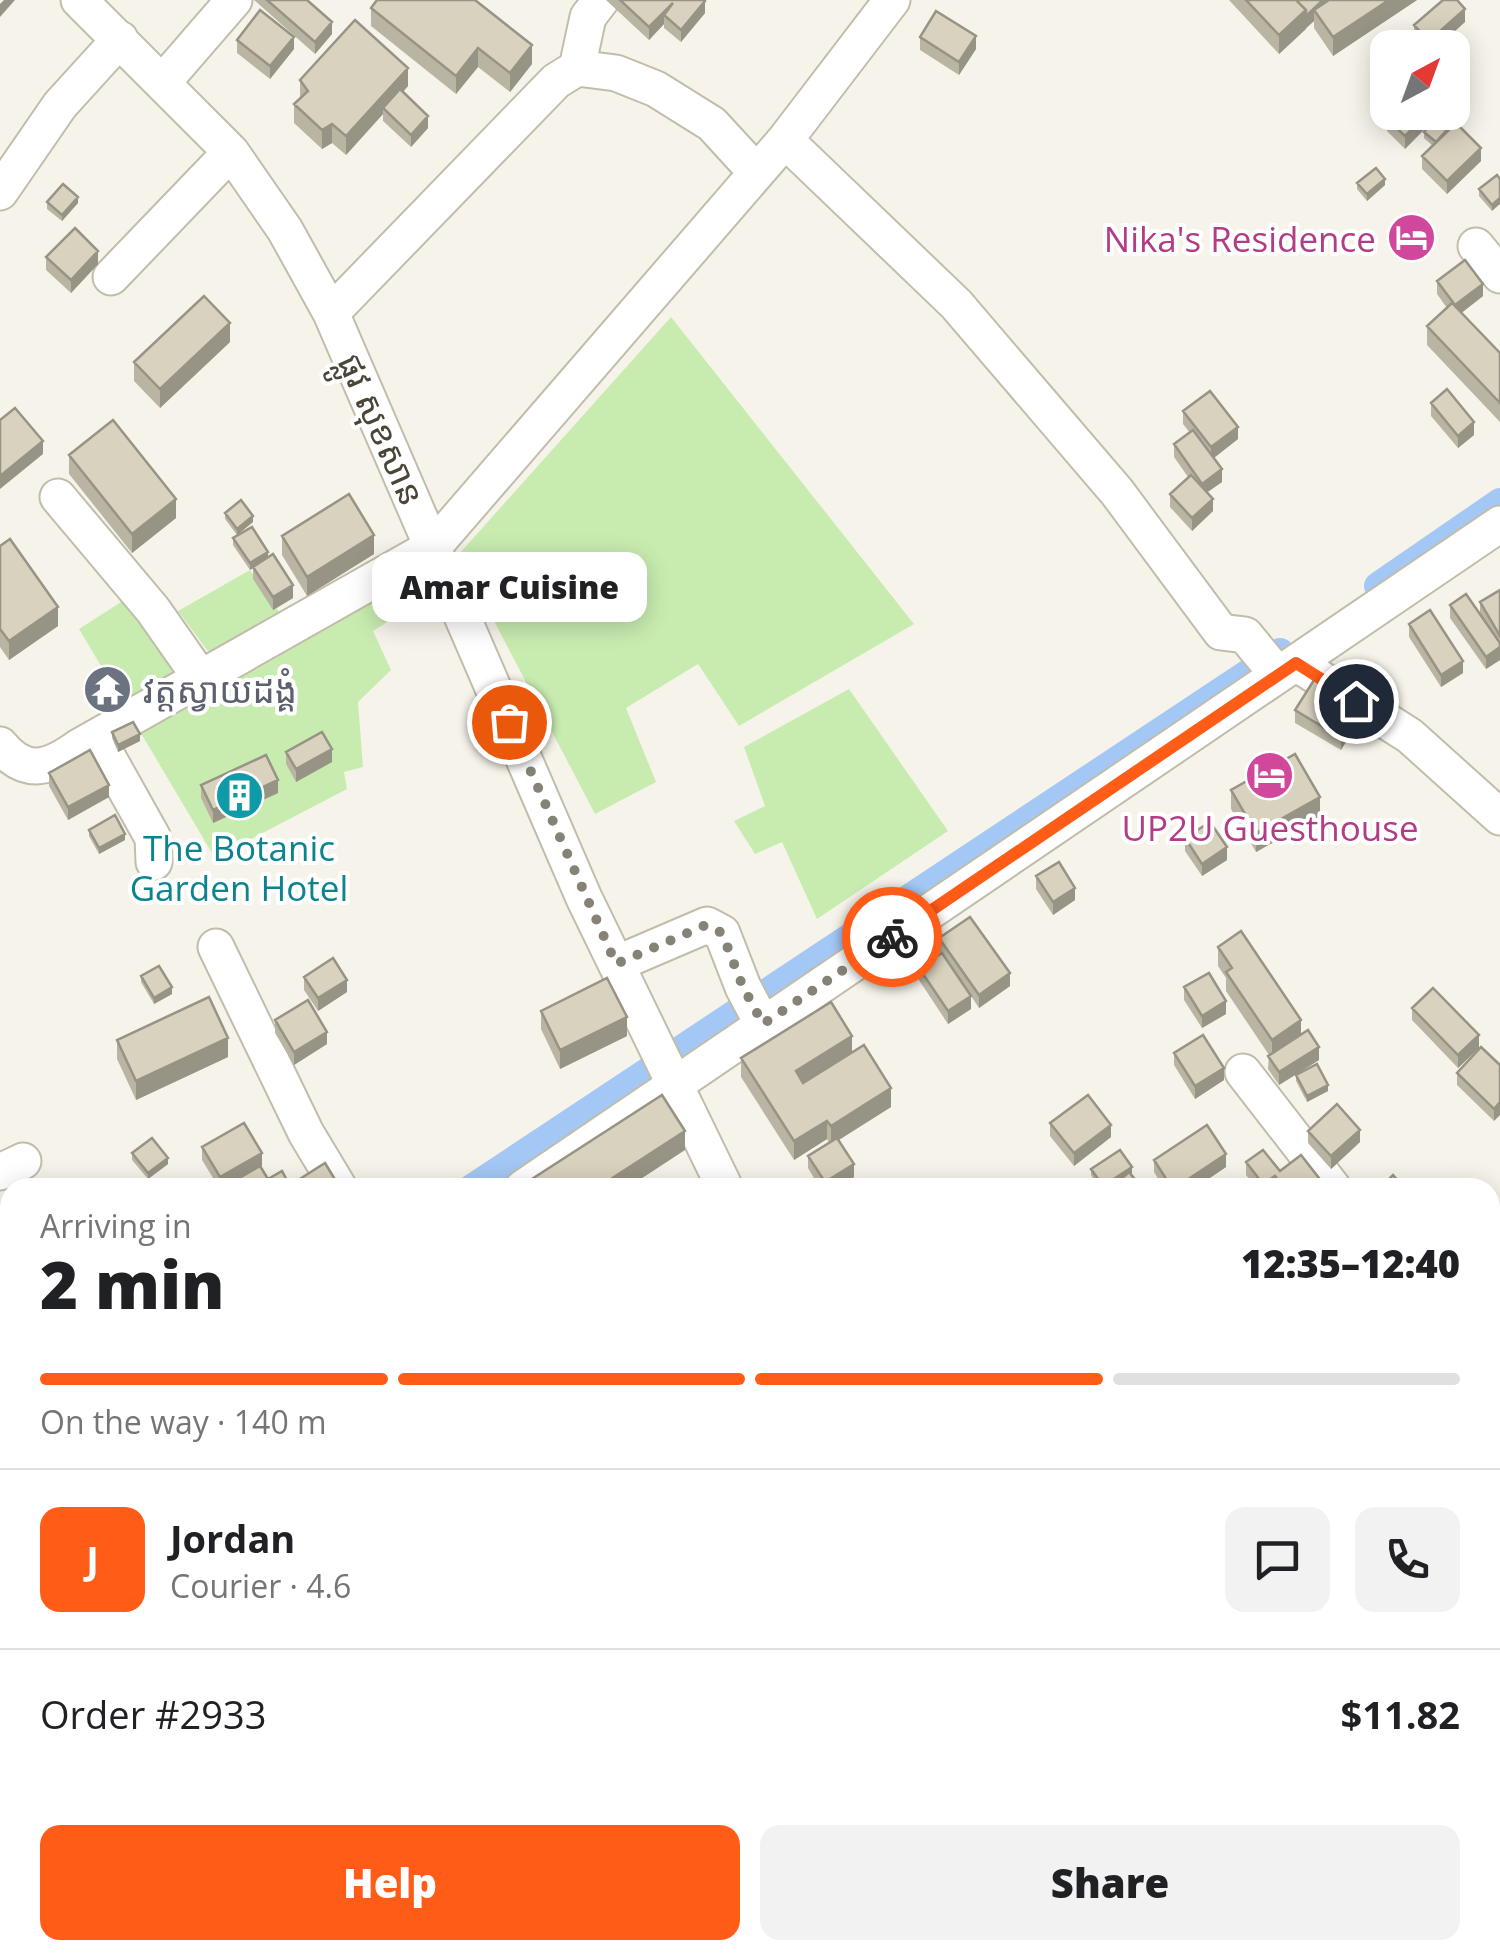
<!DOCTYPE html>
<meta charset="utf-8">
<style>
body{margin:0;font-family:"Open Sans","Noto Sans Khmer",sans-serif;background:#f2f2f2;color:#202124;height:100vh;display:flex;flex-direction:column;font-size:38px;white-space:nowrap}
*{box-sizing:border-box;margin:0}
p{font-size:32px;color:#757577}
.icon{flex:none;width:55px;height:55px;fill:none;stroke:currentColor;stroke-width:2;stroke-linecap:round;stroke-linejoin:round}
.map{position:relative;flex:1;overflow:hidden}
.details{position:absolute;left:0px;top:1178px;width:1500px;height:782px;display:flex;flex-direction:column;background:#fff;border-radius:30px 30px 0 0;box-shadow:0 5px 25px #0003}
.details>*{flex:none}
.needle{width:65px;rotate:41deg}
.fabs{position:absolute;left:1370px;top:30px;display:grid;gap:20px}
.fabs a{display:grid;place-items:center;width:100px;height:100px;border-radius:20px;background:#fff;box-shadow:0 5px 25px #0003;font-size:50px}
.pin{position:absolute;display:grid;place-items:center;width:85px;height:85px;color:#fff;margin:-42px;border:5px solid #fff;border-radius:50%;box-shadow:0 2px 10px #0007}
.courier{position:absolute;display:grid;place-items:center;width:100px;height:100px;margin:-50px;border:8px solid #ff5c17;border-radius:50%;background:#fff;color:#222;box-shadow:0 2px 12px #0007}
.bubble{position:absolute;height:70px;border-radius:20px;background:#fff;box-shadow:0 5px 25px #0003;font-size:32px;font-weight:800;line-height:70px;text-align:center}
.summary em{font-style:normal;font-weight:800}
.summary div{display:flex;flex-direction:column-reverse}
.summary{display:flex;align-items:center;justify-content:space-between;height:170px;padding:0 40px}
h1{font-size:65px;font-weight:800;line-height:75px}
.bar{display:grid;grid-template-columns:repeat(4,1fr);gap:15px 10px;align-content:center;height:120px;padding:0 40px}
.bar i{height:12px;border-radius:8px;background:#e0e0e0}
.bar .active{background:#ff5c17}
.bar p{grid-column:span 4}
.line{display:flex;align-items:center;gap:25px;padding:0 40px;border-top:2px solid #e0e0e0}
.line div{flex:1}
.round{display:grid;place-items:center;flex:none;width:105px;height:105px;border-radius:20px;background:#f2f2f2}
.action{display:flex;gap:20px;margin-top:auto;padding:20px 40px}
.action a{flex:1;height:115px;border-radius:20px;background:#ff5c17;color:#fff;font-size:40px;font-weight:800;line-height:115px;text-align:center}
.action a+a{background:#f2f2f2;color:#202124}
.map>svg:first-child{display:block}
</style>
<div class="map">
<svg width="1500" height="1959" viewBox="0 0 1500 1959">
<rect width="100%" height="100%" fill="#f6f4ea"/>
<path fill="#c8ecb0" d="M671,317l243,307 -175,102 -41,-62 -72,44 30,74 -61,32 -136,-260z
M250,570l48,69 118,-63 18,17 -61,38 18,39 -33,32 5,65 -19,5 3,17 -132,69 -136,-229 53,-34 34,54 44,5 -32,-43z
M849,689l99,142 -131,88 -35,-77 -27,12 -21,-33 31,-15 -21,-59z
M1490,1439l10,10v162l-10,-8z"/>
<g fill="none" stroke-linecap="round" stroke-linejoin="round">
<path stroke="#a3c8f5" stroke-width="28" d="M1378,586l122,-84
M472,1188l808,-536
M0,1508l10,-7"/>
<defs>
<path id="minor" d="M79,0l152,152 54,78 46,83 253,585 141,290
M577,68l11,-51 13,-17
M163,82l71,-82
M785,140l171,164 161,188 104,140 24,3 33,40
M0,192l60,-87 60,-66
M1476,246l24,29
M111,277l120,-125
M331,313l225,-232 21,-13 39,5 40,16 56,35 44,48
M58,497l95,113 49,70
M1296,663l114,73 90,81
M97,738l56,100 1,24
M0,745c26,32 50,23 79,2l355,-201 351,-406 107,-140
M216,947l90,186 33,55
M616,964l91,-39 15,8 21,54 20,38
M1243,1072l90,116
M0,1172l23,-11
M523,1188l977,-664
M1490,1260l10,-4
M1490,1381l10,11
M0,1543l10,-7
M1490,1835l10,-21
M890,1950l11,9
M983,1959l9,-9
M1428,1959l5,-9"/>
</defs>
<use href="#minor" stroke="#c2bdab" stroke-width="39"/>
<use href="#minor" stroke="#fff" stroke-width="35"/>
</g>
<path fill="#bab5a3" d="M254,0h53l25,34 -17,20z
M606,0h99v13l-24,29 -17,-14v-4l-15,16z
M1229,0h188l-84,56 -19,-28v-7l-35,33z
M371,8l161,56 -22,28 -32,-25 -22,27 -85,-68z
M1465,22l-29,26h-13l-9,-10v-13z
M920,37l56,12 -17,26 -39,-25z
M237,40l57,9 -24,30 -33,-26z
M300,80l108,6 -5,6 25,36 -17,19 -28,-26v-7l-37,41 -14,-12 -10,6 -28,-26v-19l6,-6z
M1393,112h48l-2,3 42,46 -34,33 -25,-25v-13l11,-10 -9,-8v-6l15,-17 -34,34 -18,-18v-12z
M1500,179l-8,32 -13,-15v-7z
M1357,183l28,2 -18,16 -10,-12z
M47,202l31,1 -16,18 -15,-12z
M46,257l52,7 -27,29 -25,-23z
M1437,281l46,15 -22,17 39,40v69l-73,-77v-19l20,-18 -10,-14z
M230,342l-70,66 -26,-27v-19z
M1431,403l43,32 -16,13 -27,-32z
M1183,411l55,28 -24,19 8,24 -15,10 6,19 -21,20 -22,-24v-13l18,-17 -14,-20v-13l16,-11 -7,-9z
M69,455l107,63 -44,35 -63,-79z
M225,513l28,9 -16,13 -12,-16z
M282,536l92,18 -67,42 -25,-41z
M233,538l35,19 25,41 -20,12 -20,-31v-11l-3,2 -17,-25z
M0,546l58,80 -49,34 -9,-13z
M1500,590v70l-14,9 -36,-51v-13l30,8v-11z
M1409,624l54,49 -22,14 -32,-50z
M1295,710l64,10 -18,30 -46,-27z
M112,732l28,9 -22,11 -6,-14z
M286,752l46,10 -36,20 -10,-18z
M49,773l60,24 -41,23 -19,-34z
M201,785l77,8 -65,30 -12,-25z
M1231,790l89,26 -64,36 -25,-43z
M89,830l36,10 -26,14 -10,-18z
M1185,838l42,22 -25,16 -17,-25z
M1036,876l39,24 -22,15 -17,-26z
M939,938l71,48 -31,22 -8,-12v13l-23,15 -29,-44v-12l22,-14 -2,-3z
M1218,947l83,87 18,26 -40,25 -11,-16 1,-14 -43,-64v-13l-8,-12z
M141,976l31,18 -18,10 -13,-22z
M304,977l43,15 -29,19 -14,-21z
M1184,987l42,27 -24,14 -18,-28z
M1412,1008l67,40 -21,20 -46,-48z
M541,1011l86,25 -67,33 -19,-40z
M275,1020l52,24 -33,21 -19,-32z
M117,1040l111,17 -92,43 -19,-41z
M852,1052l39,55 -53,33 16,37 -17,11h-17l-12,-20v-12l21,-13 -2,-4 -33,21 -53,-83v-19z
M1174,1053l50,27 -29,19 -21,-34z
M1500,1065l-6,56 -37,-36v-12z
M1296,1075l32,16 -21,11 -11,-21z
M1050,1123l61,14 -37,29 -24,-30z
M1308,1131l52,11 -29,27 -23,-26z
M202,1147l60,19h-1l7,13 23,9h-55v-7l-9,5h-9l-16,-26z
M132,1153l36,11 -20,15 -16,-19z
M1154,1160l72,7 -31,21h-31l-10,-16z
M1246,1162l34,9 46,16 -70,1 -10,-13z
M1091,1169l41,4 -22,15h-11l-8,-13z
M1490,1600l10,7 -7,115 -3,-1z
M1500,1853v73l-10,-7v-53z
M279,1950h39v9h-35z
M1046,1950h180l9,9h-76l-5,-5 -5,5h-103z
M1323,1950h42v9h-42z
M1382,1950h40l-6,9h-20z"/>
<path fill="#979385" d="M4,0h11l-15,17v-13z
M1323,0h14l-23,10v11l-8,7v-12z
M1389,0h28l-84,56v-19z
M705,1v12l-24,29v-12z
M673,3l-9,12v9l-15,16v-13z
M1465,9v13l-29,26h-7v-7z
M1306,10v19l-27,25v-19z
M332,22v12l-17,20v-12z
M976,36v13l-17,26v-13z
M294,37v12l-24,30v-13z
M532,45v19l-22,28v-19z
M478,48v19l-22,27v-18z
M408,68v18l-22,25 -3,-3v6l-37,41v-19z
M1429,112h12l-36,37v-13z
M428,116v12l-17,19v-12z
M332,124v19l-10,6v-19z
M1481,148v13l-34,33v-13z
M1385,179v6l-18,16v-7z
M78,197v6l-16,18v-6z
M1500,198v6l-8,7v-6z
M98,251v13l-27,29v-13z
M1483,284v12l-28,22v-13z
M230,323v19l-70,66v-19z
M1474,422v13l-16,13v-12z
M1238,427v12l-27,21v-13z
M43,441v13l-43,35v-13z
M1222,469v13l-20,14v-12z
M176,499v19l-44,35v-19z
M1213,499v12l-21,20v-13z
M253,516v6l-16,13v-6z
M374,535v19l-67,42v-19z
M268,552v6l-18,12v-7z
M293,585v13l-20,12v-13z
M58,607v19l-49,34v-19z
M1500,647v13l-14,9v-12z
M1463,661v12l-22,14v-12z
M1359,708v12l-18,30v-12z
M140,734v7l-22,11v-7z
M332,749v13l-36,20v-13z
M278,780v13l-65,30v-13z
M109,785v12l-41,23v-13z
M1320,797v19l-64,36v-19z
M125,834v6l-26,14v-6z
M1227,847v13l-25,16v-12z
M1075,888v12l-22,15v-13z
M1010,973v13l-31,22v-13z
M347,980v12l-29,19v-13z
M172,987v7l-18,10v-6z
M971,996v13l-23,15v-13z
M1226,1001v13l-24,14v-12z
M627,1017v19l-67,33v-19z
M1301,1020v19l-29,20v-19z
M327,1032v12l-33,21v-13z
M1479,1035v13l-21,20v-13z
M852,1036v19l-56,35v-19z
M228,1038v19l-92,43v-19z
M1319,1047v13l-40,25v-13z
M1224,1068v12l-29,19v-13z
M1328,1085v6l-21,11v-6z
M891,1088v19l-60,38v-19z
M1500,1102v13l-6,6v-12z
M827,1121v18l-33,21v-19z
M1111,1125v12l-37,29v-13z
M1360,1130v12l-29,27v-13z
M685,1131v19l-58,38h-30z
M262,1153v13l-37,22h-5v-11z
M1226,1154v13l-31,21h-20z
M168,1158v6l-20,15v-6z
M854,1164v13l-17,11h-12v-6z
M1132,1167v6l-22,15h-7z
M1275,1176v12h-12v-4z
M1500,1692v19l-7,11v-18z
M7,1773v12l-7,2v-13z
M229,1950h9l-1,9h-25z
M318,1950v9h-20z
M389,1950h11l-14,9v-7z
M1103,1950h3v9h-7v-4z
M1127,1950h10v9h-19z
M1143,1950h11v4l-5,5h-6z
M1413,1950h9l-6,9h-6z"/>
<path fill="#d8d2be" stroke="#979385" stroke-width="2.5" d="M267,0h40l25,22 -17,20z
M377,0h98l57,45 -22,28 -32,-25 -22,28 -85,-68z
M620,0h85v1l-24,29 -17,-15 9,-12 -24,24z
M1246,0h50l10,10 -27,25z
M1296,0h27l-17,16v-6z
M1329,0h60l-56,37 -19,-27z
M1443,0h14l8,9 -36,32 -15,-16z
M260,10l34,27 -24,29 -33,-26z
M936,11l40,25 -17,26 -39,-25z
M355,20l53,48 -62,68 -14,-12 -10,6 -28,-26 14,-13 -8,-11z
M400,89l28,27 -17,19 -28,-27z
M1393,112h36l-24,24 -18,-17z
M1439,114l12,11 -15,17 -12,-10z
M1456,123l25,25 -34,33 -25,-25z
M1376,168l9,11 -18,15 -10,-11z
M1497,175l3,4v19l-8,7 -13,-16z
M63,184l15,13 -16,18 -15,-13z
M75,228l23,23 -27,29 -25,-23z
M1465,260l18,24 -28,21 -18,-24z
M204,296l26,27 -70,66 -26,-27z
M1452,303l48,50v50l-73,-77z
M1447,389l27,33 -16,14 -27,-33z
M1210,391l28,36 -27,20 -28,-36z
M15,408l28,33 -43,35v-56z
M113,420l63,79 -44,35 -63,-79z
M1193,430l29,39 -20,15 -28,-40z
M1191,475l22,24 -21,19 -22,-24z
M349,494l25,41 -67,42 -25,-41z
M241,500l12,16 -16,13 -12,-16z
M252,527l16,25 -18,11 -17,-25z
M10,539l48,68 -49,34 -9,-12v-83z
M273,554l20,31 -20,12 -20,-30z
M1500,590v46l-20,-34z
M1466,594l34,49v4l-14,10 -36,-52z
M1430,610l33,51 -22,14 -32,-51z
M1314,680l45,28 -18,30 -46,-28z
M133,722l7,12 -22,11 -6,-13z
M322,732l10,17 -36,20 -10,-17z
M90,750l19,35 -41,22 -19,-34z
M1295,754l25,43 -64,36 -25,-43z
M266,755l12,25 -65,30 -12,-25z
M115,815l10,19 -26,14 -10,-18z
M1210,822l17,25 -25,17 -17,-26z
M1059,862l16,26 -22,14 -17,-26z
M970,917l40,56 -31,22 -40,-57z
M1241,931l60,89 -29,20 -46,-68 6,-4 -14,-21z
M942,953l29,43 -23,15 -29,-43z
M333,958l14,22 -29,18 -14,-21z
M159,966l13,21 -18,11 -13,-22z
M1209,973l17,28 -24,15 -18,-29z
M607,978l20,39 -67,33 -19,-39z
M1433,988l46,47 -21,20 -46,-47z
M209,997l19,41 -92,43 -19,-41z
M308,1000l19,32 -33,20 -19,-32z
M831,1002l21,34 -56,35 7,12 61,-38 27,43 -60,38 -4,-5 -33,20 -53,-83z
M1308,1030l11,17 -40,25 -11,-16z
M1203,1035l21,33 -29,18 -21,-33z
M1481,1047l19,18v37l-6,7 -37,-36z
M1317,1064l11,21 -21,11 -11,-21z
M662,1095l23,36 -88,57h-79z
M1088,1095l23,30 -37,28 -24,-30z
M1337,1104l23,26 -29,26 -23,-25z
M244,1123l18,30 -42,24 -18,-30z
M1207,1125l19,29 -51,34h-3l-18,-28z
M152,1138l16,20 -20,15 -16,-20z
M837,1138l17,26 -29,18 -17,-26z
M1120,1150l12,17 -29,19 -12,-17z
M1263,1150l17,21 21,-16 25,32 -42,1 -9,-12 -12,8 -17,-22z
M325,1163l14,23 -40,2 -4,-6z
M260,1166l8,13 14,-8 9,17h-51l-4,-8z
M1129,1172l13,16h-31z
M1393,1175l11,13h-24z
M225,1182l3,6h-14z
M834,1182l3,6h-12z
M1500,1306v21l-5,3 -5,-7v-11z
M1490,1600l10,7v85l-7,12 -3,-2z
M0,1751l7,22 -7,1z
M1500,1853v61l-10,-8v-40z
M63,1950h25l1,9h-26z
M170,1950h59l-17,8 1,1h-52l11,-5z
M285,1950h31l-18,9h-8z
M451,1950h48l5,9h-60l-3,-4z
M721,1950h23l6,9h-43z
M829,1950h15l7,9h-33z
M1046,1950h57l-4,5 4,4h-47z
M1109,1950h18l-9,9z
M1169,1950h57l9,9h-57z
M1326,1950h39l-6,9h-20z
M1401,1950h12l-3,6z
M398,1952l4,7h-17z"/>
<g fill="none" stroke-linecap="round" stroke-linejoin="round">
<path stroke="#868276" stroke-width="10" stroke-dasharray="0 18" d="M509,722l107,242 90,-39 16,8 21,54 20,37 129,-87"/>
<path stroke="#ff5c17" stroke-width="12" d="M892,937l404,-274 60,38"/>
</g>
<defs>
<symbol id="hotel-disc" viewBox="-11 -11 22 22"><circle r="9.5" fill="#d1479c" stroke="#fff"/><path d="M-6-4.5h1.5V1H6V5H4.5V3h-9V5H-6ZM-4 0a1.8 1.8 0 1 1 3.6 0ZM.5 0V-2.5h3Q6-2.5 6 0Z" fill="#fff"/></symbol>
<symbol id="temple-disc" viewBox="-11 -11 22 22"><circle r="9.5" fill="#6b7280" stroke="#fff"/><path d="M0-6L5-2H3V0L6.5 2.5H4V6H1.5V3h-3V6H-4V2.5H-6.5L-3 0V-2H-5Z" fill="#fff"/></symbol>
<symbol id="building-disc" viewBox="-11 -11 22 22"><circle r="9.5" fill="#0f9aa8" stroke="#fff"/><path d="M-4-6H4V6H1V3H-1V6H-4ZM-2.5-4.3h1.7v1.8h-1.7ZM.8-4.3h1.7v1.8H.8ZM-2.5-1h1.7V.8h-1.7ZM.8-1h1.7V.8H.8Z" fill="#fff"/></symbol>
</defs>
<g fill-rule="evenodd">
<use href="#hotel-disc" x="1384" y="210" width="55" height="55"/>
<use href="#temple-disc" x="80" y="662" width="55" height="55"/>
<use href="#hotel-disc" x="1242" y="748" width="55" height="55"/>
<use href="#building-disc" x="212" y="768" width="55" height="55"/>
</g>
<g text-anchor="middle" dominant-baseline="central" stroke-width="8" stroke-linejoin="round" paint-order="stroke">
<g font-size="35" fill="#b23c85" stroke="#fff" text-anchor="end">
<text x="1376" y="238">Nika's Residence</text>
<text x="1270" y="827" text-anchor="middle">UP2U Guesthouse</text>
</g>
<g font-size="35" fill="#4a4537" stroke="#fff">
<text transform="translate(382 429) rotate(66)">ផ្លូវ សុខសាន</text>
</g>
<g font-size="35" fill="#5b616d" stroke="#fff" text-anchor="start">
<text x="143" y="689">វត្តស្វាយដង្គំ</text>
</g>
<g font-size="35" fill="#0d838f" stroke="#fff">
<text x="239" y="847">The Botanic<tspan x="239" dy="40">Garden Hotel</tspan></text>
</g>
</g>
</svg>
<div class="fabs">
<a><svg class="needle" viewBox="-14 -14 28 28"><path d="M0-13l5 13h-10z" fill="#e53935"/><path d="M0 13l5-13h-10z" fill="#757577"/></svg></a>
</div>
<div class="pin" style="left:509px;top:722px;background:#ea580c"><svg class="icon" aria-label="bag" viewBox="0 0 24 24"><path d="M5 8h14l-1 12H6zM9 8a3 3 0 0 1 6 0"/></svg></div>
<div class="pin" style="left:1356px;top:701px;background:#1f2937"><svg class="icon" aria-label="home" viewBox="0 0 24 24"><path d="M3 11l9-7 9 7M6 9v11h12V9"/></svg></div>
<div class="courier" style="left:892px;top:937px"><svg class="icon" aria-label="bike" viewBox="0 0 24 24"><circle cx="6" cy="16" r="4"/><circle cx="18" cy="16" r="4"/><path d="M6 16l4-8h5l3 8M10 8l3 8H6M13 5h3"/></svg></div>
<div class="bubble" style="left:372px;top:552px;width:275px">Amar Cuisine</div>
<section class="details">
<div class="summary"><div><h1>2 min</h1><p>Arriving in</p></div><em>12:35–12:40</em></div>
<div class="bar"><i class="active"></i><i class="active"></i><i class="active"></i><i></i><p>On the way · 140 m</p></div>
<div class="line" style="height:180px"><b class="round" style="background:#ff5c17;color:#fff">J</b><div><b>Jordan</b><p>Courier · 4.6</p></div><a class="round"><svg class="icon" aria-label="chat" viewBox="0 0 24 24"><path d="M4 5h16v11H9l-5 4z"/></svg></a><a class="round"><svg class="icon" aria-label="phone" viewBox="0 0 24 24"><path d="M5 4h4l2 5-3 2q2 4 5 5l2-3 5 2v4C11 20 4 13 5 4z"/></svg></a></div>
<div class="line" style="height:130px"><div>Order #2933</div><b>$11.82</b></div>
<div class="action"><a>Help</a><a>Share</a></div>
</section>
</div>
